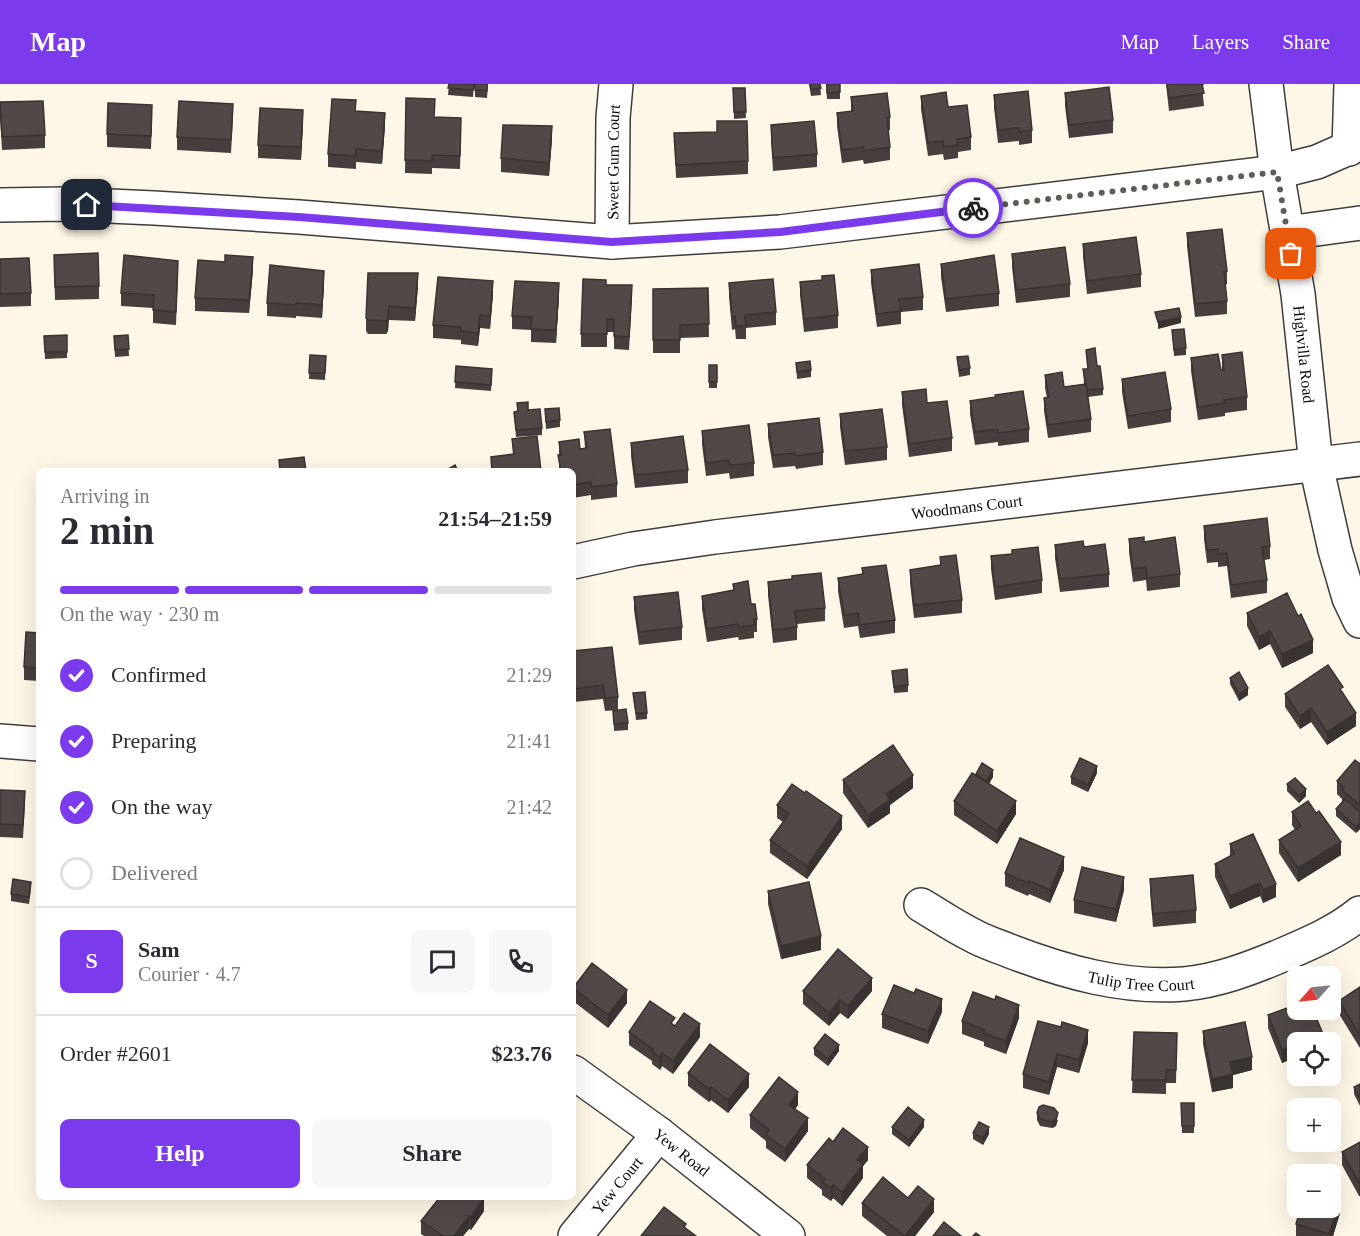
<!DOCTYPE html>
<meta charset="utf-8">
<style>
body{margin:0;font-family:"Times New Roman",serif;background:#f7f7f7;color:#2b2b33;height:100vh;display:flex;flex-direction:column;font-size:22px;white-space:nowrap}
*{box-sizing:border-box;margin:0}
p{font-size:20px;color:#7c7c81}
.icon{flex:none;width:33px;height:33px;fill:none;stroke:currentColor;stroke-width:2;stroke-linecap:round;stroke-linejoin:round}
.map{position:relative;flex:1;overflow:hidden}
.panel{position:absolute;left:36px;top:384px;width:540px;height:732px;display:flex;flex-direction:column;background:#fff;border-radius:9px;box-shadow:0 6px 24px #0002}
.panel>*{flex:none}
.needle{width:39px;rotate:243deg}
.buttons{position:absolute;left:1287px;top:882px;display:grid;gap:12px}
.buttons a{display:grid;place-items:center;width:54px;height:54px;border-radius:9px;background:#fff;box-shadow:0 6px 24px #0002;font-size:30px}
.pin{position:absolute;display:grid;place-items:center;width:51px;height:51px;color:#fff;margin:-26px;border-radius:12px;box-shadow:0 3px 9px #0006}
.courier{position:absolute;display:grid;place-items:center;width:60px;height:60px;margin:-30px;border:4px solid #7c3aed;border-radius:50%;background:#fff;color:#222;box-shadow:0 2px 8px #0007}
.headline em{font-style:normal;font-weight:600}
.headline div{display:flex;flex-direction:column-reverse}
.headline{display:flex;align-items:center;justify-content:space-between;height:102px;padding:0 24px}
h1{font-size:39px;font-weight:600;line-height:45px}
.bar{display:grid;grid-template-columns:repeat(4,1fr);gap:9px 6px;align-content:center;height:72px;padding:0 24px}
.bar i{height:8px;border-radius:4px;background:#e1e1e2}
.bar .current{background:#7c3aed}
.bar p{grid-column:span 4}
.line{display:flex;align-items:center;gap:15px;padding:0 24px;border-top:2px solid #e1e1e2}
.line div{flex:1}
.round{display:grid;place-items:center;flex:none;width:63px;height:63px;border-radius:9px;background:#f7f7f7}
ol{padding:0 24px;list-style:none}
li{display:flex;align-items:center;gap:18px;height:66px}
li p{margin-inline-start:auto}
li .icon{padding:6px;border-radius:50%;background:#7c3aed;color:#fff;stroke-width:4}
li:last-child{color:#7c7c81}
li i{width:33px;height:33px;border:3px solid #e1e1e2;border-radius:50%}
.cta{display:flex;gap:12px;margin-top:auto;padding:12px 24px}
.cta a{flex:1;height:69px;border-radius:9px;background:#7c3aed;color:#fff;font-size:24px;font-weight:600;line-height:69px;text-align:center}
.cta a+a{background:#f7f7f7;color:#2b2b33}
header{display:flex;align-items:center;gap:36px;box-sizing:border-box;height:84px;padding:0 30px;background:#7c3aed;color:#fff}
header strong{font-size:28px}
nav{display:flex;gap:33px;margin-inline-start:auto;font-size:21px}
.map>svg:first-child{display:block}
</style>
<header>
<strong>Map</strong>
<nav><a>Map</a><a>Layers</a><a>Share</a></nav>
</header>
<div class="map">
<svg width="1360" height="1152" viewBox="0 0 1360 1152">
<rect width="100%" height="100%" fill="#fef7e7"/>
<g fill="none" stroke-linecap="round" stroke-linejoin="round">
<defs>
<g id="minor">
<path id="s1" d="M1266,0l11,88 21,122 18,171 19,85 14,48 11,23"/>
<path d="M1349,65l2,-65"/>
<path d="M0,121l64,-1 90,4 145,9 313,25 168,-10 497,-60 40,-10 43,-19"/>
<path d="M1287,149l73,-10"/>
<path id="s2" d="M612,158l1,-124 3,-34"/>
<path id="s3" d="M573,478l60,-13 82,-12 645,-78"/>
<path d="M0,657l39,3"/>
<path id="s4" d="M921,821c17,10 33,21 51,30 12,7 26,11 38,16 55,21 114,38 174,33 33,-3 65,-15 96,-28 28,-12 57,-24 80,-43"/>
<path id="s5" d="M573,988l86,62 129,102"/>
<path id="s6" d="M575,1152l84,-102"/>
</g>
</defs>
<use href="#minor" stroke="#3d3d3d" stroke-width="36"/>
<use href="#minor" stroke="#fff" stroke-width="33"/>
</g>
<path fill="#463f3d" d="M449,0h25l-1,13 -25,-2z
M475,0h13l-1,14 -12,-1z
M809,0h11l1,11 -10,1z
M826,0h14v15h-13z
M1166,0h38v1h-2l2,21 -35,5z
M733,4h12l1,30 -12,1z
M1065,9l48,27v13l-44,5 -4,-32z
M994,11l38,35v13l-13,2v-4l-21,2 -4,-35z
M921,12l27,11 23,30v13l-13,2v6l-14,2 -1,-6 -15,2 -7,-47z
M851,13l39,20v13l-2,1 2,16v13l-26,4 -1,-4 -21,3 -5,-37v-13l14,-2z
M406,14l29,19 26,14 -1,38 -28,-1v6l-27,-1z
M356,27l29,15 -3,38 -26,-2v7l-28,-2v-13z
M0,31l45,20v13l-43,2z
M233,33l-2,36 -54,-3v-13z
M152,34l-1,31 -44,-2v-13z
M303,39l-2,37 -43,-2v-13z
M771,41l46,29v13l-44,4 -2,-33z
M674,49l74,28v13l-72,4z
M552,55l-3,37 -48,-4v-14z
M1187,149l40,38v13l-2,1 2,16v13l-32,3 -8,-71z
M1083,160l58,30v13l-54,7 -4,-37z
M1012,170l58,30v13l-54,6 -4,-36z
M0,175l31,34v13l-31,1z
M941,180l58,29v13l-53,6 -5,-35z
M54,184l45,18v13l-44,1z
M253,186l-4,43 -54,-2v-13z
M871,186l52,27v13l-22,2v12l-24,3 -6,-44z
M178,190l-2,51 -23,-2v-15l-32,-2v-13z
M822,196l16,35v13l-34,4 -4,-37v-13z
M729,199l47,29v13l-30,3v11h-10l-1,-10 -3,1 -3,-34z
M324,200l-2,34 -26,-2v2l-29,-2v-13z
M606,201l26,13 -3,52 -15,-1v-17h-7v15h-26v-13z
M418,202l-3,35 -26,-1 -1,11 -2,3h-18l-2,-3v-13z
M708,204l1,49 -29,1v15h-27v-64z
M493,210l-3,35 -10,-1 -2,18 -17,-2v-4l-28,-2v-13z
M559,212l-3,47 -25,-1v-12l-19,-1v-13z
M1172,246l14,18v7l-12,1z
M67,251v23l-22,1 -1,-23z
M128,251l1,21 -14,1 -1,-21z
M1086,266l11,16 6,23v6l-15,2 3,22v13l-43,6 -4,-27v-13h3l-2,-10v-13l19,12 20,-3 -1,-15h5z
M310,271l16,1 -1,24 -16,-1z
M1222,271l25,42v13l-22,3v3l-27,4 -7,-49v-13l30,12h1z
M957,273l13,11v7l-11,2z
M796,279l15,7v7l-14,2z
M709,281h8v23h-8z
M456,282l36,9 -1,16 -36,-3z
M1122,295l49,30v13l-43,7 -6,-37z
M902,308l25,11 25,35v13l-43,6 -7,-52z
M970,317l59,28v13l-31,4v-4l-23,3 -5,-31z
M517,319l11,7 14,18v7l-26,2 -2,-25 3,-1z
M545,325l15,11v7l-14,2z
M840,330l47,33v13l-42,5 -5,-38z
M768,340l55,28v13l-27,4 -1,-3 -22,2 -5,-31z
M702,347l52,32v13l-24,3 -1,-6 -23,3 -4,-32z
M584,348l33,52v13l-26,3v-5l-18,3v-27h-14v-29l21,7h5z
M512,355l29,32h-50v-14l22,-2z
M631,359l57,27v13l-53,5 -4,-32z
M1204,442l66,20v13l-6,1 3,20v13l-36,5 -4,-32 -9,1v-5l-11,1 -3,-24z
M1129,455l15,3 36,32v13l-33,4 -1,-11 -13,2 -4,-30z
M1055,461l54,29v13l-49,5 -5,-34z
M991,472l51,24v13l-47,7 -4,-31z
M940,473l22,43v13l-48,5 -4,-35v-13l30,-5z
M862,484l33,52v13l-35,5 -2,-12 -14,2 -6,-37v-13l24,-4z
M768,498l57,26v13l-28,3v16l-24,3 -5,-48z
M733,500l18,20 6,15v13h-3v6l-15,2 -1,-3 -31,5 -5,-33v-13l31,-6z
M634,513l48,30v13l-43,5 -5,-35z
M1247,529l66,40 -31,15 -12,-24 -11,6 -12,-24z
M39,549v48l-15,-1v-13z
M573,567l45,46v13l-13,1 -2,-12 -30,3z
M892,587l16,14v7l-14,1z
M1230,594l18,17 -9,6 -9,-17z
M633,609l14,20v6l-11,1z
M1343,609l13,33 -29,19 -16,-23 -11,7 -15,-22v-13z
M613,627l15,12v7l-14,1z
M1360,680v65l-4,4 -20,-17v-7l6,-7v-3l-5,-5v-13z
M1097,689l-9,19 -17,-8v-7z
M976,690l17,3 -4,7 27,30 -19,30 -43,-29v-14l22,-25z
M843,696l70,8 -23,17v8l-22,15 -25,-35z
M1287,700l19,12 -7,7 -12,-12z
M0,706l25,14 -2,34 -23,-1z
M777,721l65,24 -35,50 -37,-26v-13l13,-18 -6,-4z
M1292,728l49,43 -43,27 -19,-29v-13l16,-10 -3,-5z
M1230,760l46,53 -13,6 -3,-7 -30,13 -15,-32v-13l15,-7z
M1064,786l-14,33 -21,-9 -1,2 -23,-10v-13z
M1150,795l46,31v13l-43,4 -3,-35z
M31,805l-2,15 -18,-3v-7z
M1124,806l-8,32 -42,-9v-13z
M768,807l53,59 -40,9 -13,-55z
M1360,903v61l-21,-34v-13z
M573,904l54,15 -19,25 -35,-27z
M803,907h69l-24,28 -8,-6 -11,13 -26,-22z
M914,909l28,19 -14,32 -46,-16v-14z
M1268,931l55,27 -41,21 -14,-35z
M1019,934l-13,36 -22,-8v-4l-22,-8v-13z
M675,942l25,11 -27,37 -11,-8 -2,4 -8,-6v-3l-23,-16v-13z
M1061,943l27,16 -9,30 -22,-6 -8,28 -26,-7v-14z
M1203,947l49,39 -19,5v13l-21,4 -9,-48z
M1134,948l43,1 -1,50h-10v11l-34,-1z
M814,964l25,3 -11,15 -14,-11z
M688,989l61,14 -21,26 -17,-13 -2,2 -21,-16z
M1360,1000v22l-6,-12v-7z
M1181,1019h13v30h-12z
M798,1021l-3,4 13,22 -23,31 -19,-14v-7l-16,-13v-13z
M1037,1029l21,7 -2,6 -4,2 -12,-2 -3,-6z
M892,1043h32l-15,20 -17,-13z
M973,1049l16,1 -6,11 -10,-6z
M833,1058l35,18 -5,6v12l-21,28 -9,-8 -2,3 -9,-6v-5l-15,-12v-13z
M1360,1058l-1,54 -17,-31v-13z
M908,1114l26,14 -19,24h-28l-25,-20v-13z
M484,1127l-13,19 -2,-1 -6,7h-39l-3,-2v-13z
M1340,1129l-7,23h-37v-12z"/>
<path fill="#393332" d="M303,26v13l-2,37v-13z
M385,29v13l-3,38v-13z
M552,42v13l-3,37v-13z
M253,173v13l-4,43v-13z
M324,187v13l-2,34v-13z
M418,189v13l-3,35v-13z
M493,197v13l-3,35v-13z
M559,199v13l-3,47v-13z
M389,222l-1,25 -2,3v-13z
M480,231v13l-2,18v-13z
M1181,233v6l-23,6v-7z
M1270,547v13l-11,6v-13z
M1313,556v13l-31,15v-14z
M1248,604v7l-9,6v-7z
M1311,624v14l-11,7v-13z
M1356,629v13l-29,19v-13z
M1097,682v7l-9,19v-7z
M993,686v7l-7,10v-6z
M913,691v13l-23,17v8l-22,15v-13l18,-21z
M1306,705v7l-7,7v-7z
M1016,717v13l-19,30v-13z
M842,732v13l-35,50v-13z
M1360,738v7l-4,4v-6z
M1341,758v13l-43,27v-14z
M1064,773v13l-14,33v-13z
M1124,793v13l-8,32v-13z
M1260,799v13l-30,13v-13z
M1276,800v13l-13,6v-13z
M821,852v14l-40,9v-13z
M872,894v13l-24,28v-13z
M627,906v13l-19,25v-13z
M942,915v13l-14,32v-13z
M840,916v13l-11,13v-13z
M1019,921v13l-13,36v-13z
M700,940v13l-27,37v-13z
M1088,946v13l-9,30v-13z
M1323,950v8h-22z
M1298,960v13l-16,6v-13z
M839,961v6l-11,15v-7z
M662,969v13l-2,4v-13z
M1057,970v13l-8,28v-13z
M1252,973v13l-19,5v13l-21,4v-13l18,-17z
M749,990v13l-21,26v-13z
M711,1003v13l-2,2v-13z
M798,1008v13l-9,13v-13z
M1058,1029l-2,13 -4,2v-6z
M808,1034v13l-23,31v-13z
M924,1036v7l-15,20v-7z
M989,1043v7l-6,11v-7z
M868,1063v13l-5,6v12l-21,28v-14l15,-32z
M1359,1099h1v13h-1z
M833,1101v13l-2,3v-13z
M484,1114v13l-13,19v-13z
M934,1115v13l-19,24h-10z
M1340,1116v13l-7,23h-4z
M469,1132v13l-6,7h-9z"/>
<path fill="#514947" stroke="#393332" stroke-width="1.5" d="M449,0h25l-1,6 -25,-2z
M475,0h12v7l-12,-1z
M810,0h10l1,4 -10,1z
M827,0h13v8l-13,1z
M1167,0h35l2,9 -35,5z
M1109,3l4,33 -44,5 -4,-32z
M733,4h12l1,24h-12z
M1028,7l4,39 -13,2v-4l-21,2 -4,-35z
M946,8l2,15 19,-2 4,32 -14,2 1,6 -14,2 -1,-6 -15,2 -7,-47z
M887,9l3,24 -3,1 3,29 -26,4 -1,-4 -21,3 -5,-37 16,-2 -2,-14z
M406,14l29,1 -1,18 27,1 -1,38 -28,-1v6l-27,-1z
M332,15l24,1 -1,11 30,2 -3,38 -26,-2v7l-28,-2z
M43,17l2,34 -43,2 -2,-35z
M179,17l54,3 -2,36 -54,-3z
M108,19l44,2 -1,31 -44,-2z
M260,24l43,2 -2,37 -43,-2z
M717,37h30l1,40 -72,4 -2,-32 43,-1z
M814,37l3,33 -44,4 -2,-33z
M503,41l49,1 -3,37 -48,-5z
M1222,145l5,42 -3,1 3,29 -32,3 -8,-71z
M1136,153l5,37 -54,7 -4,-37z
M1065,163l5,37 -54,6 -4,-36z
M98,169l1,33 -44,1 -1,-32z
M124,171l54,6 -2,51 -23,-2 1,-15 -33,-2z
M225,171l28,2 -4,43 -54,-2 3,-38 27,2z
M994,171l5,38 -53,6 -5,-35z
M29,174l2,35 -31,1v-35z
M919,180l4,33 -24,2 2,12 -24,3 -6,-44z
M270,181l54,6 -2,34 -26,-2v2l-29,-2z
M368,189h50l-3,35 -26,-2 -1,12 -2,3 -18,-1 -2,-2z
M834,191l4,40 -34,4 -4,-37 22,-2v-4z
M438,193l55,4 -3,35 -10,-1 -2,18 -17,-2v-4l-28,-2z
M583,195l23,1v5h26l-3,52 -15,-1v-17h-7v15h-26z
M773,195l3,33 -31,3 1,11h-10l-1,-10 -3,1 -3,-34z
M515,197l44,2 -3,47 -25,-1 1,-12 -20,-1z
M708,204l1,36 -29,1v15h-27v-51z
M1179,224l2,9 -23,5 -3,-10z
M1184,245l2,19 -12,2 -2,-20z
M67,251v17h-22l-1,-16z
M128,251l1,14 -14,1 -1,-14z
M1095,264l2,18h3l3,23 -16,1 -4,-21h5l-2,-19z
M1242,268l5,45 -23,3 1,3 -27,4 -7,-49 27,-4 3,16h3l-2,-15z
M310,271l16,1 -1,17h-16z
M968,272l2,12 -11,2 -2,-13z
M810,277l1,9 -14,2 -1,-9z
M709,281h8v17h-8z
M456,282l36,3 -1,16 -36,-3z
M1062,288l2,15 22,-3 5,35 -43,6 -4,-27 5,-1 -4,-22z
M1165,288l6,37 -43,7 -6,-37z
M926,305l1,14 20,-2 5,37 -43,6 -7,-52z
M1023,307l6,38 -31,4v-4l-23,3 -5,-31 26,-4 -1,-2z
M528,318v8l12,-1 2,19 -26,2 -2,-18 4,-1 -1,-8z
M559,324l1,12 -14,2 -1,-13z
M882,325l5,38 -42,4 -5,-37z
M819,334l4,34 -27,4 -1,-3 -22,2 -5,-31z
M749,341l5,38 -24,2 -1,-5 -23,3 -4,-32z
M610,345l7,55 -26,3v-5l-18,3v-14h-12l-3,-16h3l-2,-13 20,-3 1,10 7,-1 -3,-16z
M537,352l4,35h-49l-1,-14 23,-3 -2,-15z
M683,352l5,34 -53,5 -4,-32z
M304,373l2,14h-26l-1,-11z
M455,381l3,6h-13z
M1267,434l3,28 -8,1 5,33 -36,5 -4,-32 -9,1v-5l-11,1 -3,-24z
M1144,453v5l31,-5 5,37 -33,4 -1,-11 -13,2 -4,-30z
M1083,457l1,6 21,-3 4,30 -49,5 -5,-34z
M1038,463l4,33 -47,7 -4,-31 21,-2v-4z
M956,471l6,45 -48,5 -4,-35 31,-5 -1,-8z
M886,481l9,55 -35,5 -2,-12 -14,2 -6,-37 25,-4 -1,-6z
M821,489l4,35 -30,3 2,16 -24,3 -5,-48 24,-3v-3z
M748,497l3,23h4l2,15h-3v6l-15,2 -1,-3 -31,5 -5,-33 32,-6 -1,-6z
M678,508l4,35 -43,5 -5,-35z
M1287,509l11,23 3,-2 12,26 -31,14 -12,-23 -11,6 -12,-24z
M26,548l13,1v35l-15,-1z
M612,563l6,50 -13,1 -2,-13 -30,4v-38z
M1328,581l15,22 -3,2 16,24 -29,19 -16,-24 -11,8 -15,-22z
M907,585l1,16 -14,2 -2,-16z
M1239,588l9,16 -9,6 -9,-16z
M645,608l2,21h-11l-3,-20z
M626,625l2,14 -14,1 -1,-13z
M893,661l20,30 -27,19 4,6 -22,15 -25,-35z
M1080,674l17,8 -9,19 -17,-8z
M1355,676l5,4v41l-18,-15 2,-2 -7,-7z
M982,679l11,7 -7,11 -10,-7z
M972,689l44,28 -19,30 -43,-30z
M1295,694l11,11 -7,7 -12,-12z
M792,700l13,9 1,-2 36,25 -35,50 -37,-26 19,-26 -12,-9z
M0,706l25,1 -2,34 -23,-1z
M1345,715l15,13v10l-4,5 -20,-18z
M1308,717l8,12 3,-2 22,31 -43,26 -19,-28 22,-14 -9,-14z
M1253,750l23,50 -13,6 -3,-7 -30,13 -15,-32 19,-10 -4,-10z
M1020,754l44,19 -14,33 -21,-9 -1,2 -23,-10z
M1082,783l42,10 -8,32 -42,-9z
M1193,791l3,35 -43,4 -3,-35z
M13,795l18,3 -2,15 -18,-3z
M809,798l12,54 -40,10 -13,-55z
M838,865l34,29 -24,28 -8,-6 -11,13 -26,-22z
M592,879l35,27 -19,25 -35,-27z
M894,901l20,8 2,-4 26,10 -14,32 -46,-17z
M1360,903v48l-21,-34z
M973,908l22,8 1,-4 23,9 -13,36 -22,-8 1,-3 -23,-9z
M650,917l25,17 -4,5 4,3 9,-13 16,11 -27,37 -11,-8 -2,4 -8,-6 1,-2 -24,-17z
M1298,920v6h15l10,24 -22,8h-3v2l-16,6 -14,-35z
M1038,937l23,6 1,-5 26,8 -9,30 -22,-6 -8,28 -26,-8z
M1245,938l7,35 -22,5 3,12 -21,5 -9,-48z
M1134,948l43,1 -1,37h-10v10h-34z
M825,950l14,11 -11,14 -14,-11z
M710,960l39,30 -21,26 -17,-13 -2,2 -21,-16z
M779,993l19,15 -9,13 19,13 -23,31 -19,-14 3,-5 -19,-15z
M1360,1000v15l-6,-12z
M1181,1019h13v23h-12z
M1043,1021l11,3 4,5 -2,6 -4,3 -12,-3 -3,-6 2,-6z
M908,1023l16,13 -15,20 -17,-13z
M979,1038l10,5 -6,11 -10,-5z
M843,1044l25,19 -11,13 6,5 -21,27 -9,-7 -2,3 -9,-6 3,-3 -18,-14 22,-27 4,4z
M1360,1058v41h-1l-17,-31z
M883,1093l25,21 10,-12 16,13 -29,37 -43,-33z
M1330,1112l10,4 -11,34 -33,-10 5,-16h29z
M440,1113h42l2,1 -13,19 -2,-1 -15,20h-11l-22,-15z
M664,1123l22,17 -2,3 12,9h-55z
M944,1138l17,14h-28z
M976,1149l4,3h-7z"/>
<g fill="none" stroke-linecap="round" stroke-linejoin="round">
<path stroke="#5f5d57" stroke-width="6" stroke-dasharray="0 10.8" d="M973,124l304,-36 14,82"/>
<path stroke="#7c3aed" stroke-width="8" d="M87,121l212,12 313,25 168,-10 193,-24"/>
</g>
<g text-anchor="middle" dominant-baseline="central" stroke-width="6" stroke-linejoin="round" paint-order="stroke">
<g font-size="16" fill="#0a0a0a" stroke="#fff">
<text stroke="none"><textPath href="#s2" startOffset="80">Sweet Gum Court</textPath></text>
<text stroke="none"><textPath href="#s1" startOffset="273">Highvilla Road</textPath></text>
<text stroke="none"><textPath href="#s3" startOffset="398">Woodmans Court</textPath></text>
<text stroke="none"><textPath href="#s4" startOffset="236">Tulip Tree Court</textPath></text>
<text stroke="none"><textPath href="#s5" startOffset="135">Yew Road</textPath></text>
<text stroke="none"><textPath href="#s6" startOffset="66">Yew Court</textPath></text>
</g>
</g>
</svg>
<div class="buttons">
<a><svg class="needle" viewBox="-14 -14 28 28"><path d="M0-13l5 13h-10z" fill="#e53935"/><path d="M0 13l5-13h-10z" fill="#7c7c81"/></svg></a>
<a><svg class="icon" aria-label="locate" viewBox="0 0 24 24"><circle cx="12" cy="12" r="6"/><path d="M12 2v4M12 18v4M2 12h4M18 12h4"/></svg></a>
<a>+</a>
<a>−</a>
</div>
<div class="pin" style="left:1291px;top:170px;background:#ea580c"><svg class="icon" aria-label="bag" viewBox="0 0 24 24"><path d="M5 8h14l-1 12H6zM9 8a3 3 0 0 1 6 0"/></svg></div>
<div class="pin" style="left:87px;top:121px;background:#1f2937"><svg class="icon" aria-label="home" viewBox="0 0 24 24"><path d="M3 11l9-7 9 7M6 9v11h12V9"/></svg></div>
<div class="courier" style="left:973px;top:124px"><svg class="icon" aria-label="bike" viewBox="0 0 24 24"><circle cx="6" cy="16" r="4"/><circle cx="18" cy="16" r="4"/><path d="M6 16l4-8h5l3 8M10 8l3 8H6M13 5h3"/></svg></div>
<section class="panel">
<div class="headline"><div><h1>2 min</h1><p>Arriving in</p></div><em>21:54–21:59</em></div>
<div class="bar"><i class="current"></i><i class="current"></i><i class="current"></i><i></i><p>On the way · 230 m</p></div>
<ol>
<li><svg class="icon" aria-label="check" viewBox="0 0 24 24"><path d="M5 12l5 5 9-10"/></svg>Confirmed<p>21:29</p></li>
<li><svg class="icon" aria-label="check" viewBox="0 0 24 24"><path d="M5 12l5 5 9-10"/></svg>Preparing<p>21:41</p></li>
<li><svg class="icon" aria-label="check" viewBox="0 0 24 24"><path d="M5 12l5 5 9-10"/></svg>On the way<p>21:42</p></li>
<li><i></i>Delivered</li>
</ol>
<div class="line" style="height:108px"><b class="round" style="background:#7c3aed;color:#fff">S</b><div><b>Sam</b><p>Courier · 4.7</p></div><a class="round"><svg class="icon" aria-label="chat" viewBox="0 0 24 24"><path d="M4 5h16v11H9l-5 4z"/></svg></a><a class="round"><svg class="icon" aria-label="phone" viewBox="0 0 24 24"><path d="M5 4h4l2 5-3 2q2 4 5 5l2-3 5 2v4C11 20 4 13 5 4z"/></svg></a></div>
<div class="line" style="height:78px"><div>Order #2601</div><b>$23.76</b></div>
<div class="cta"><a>Help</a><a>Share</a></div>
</section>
</div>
